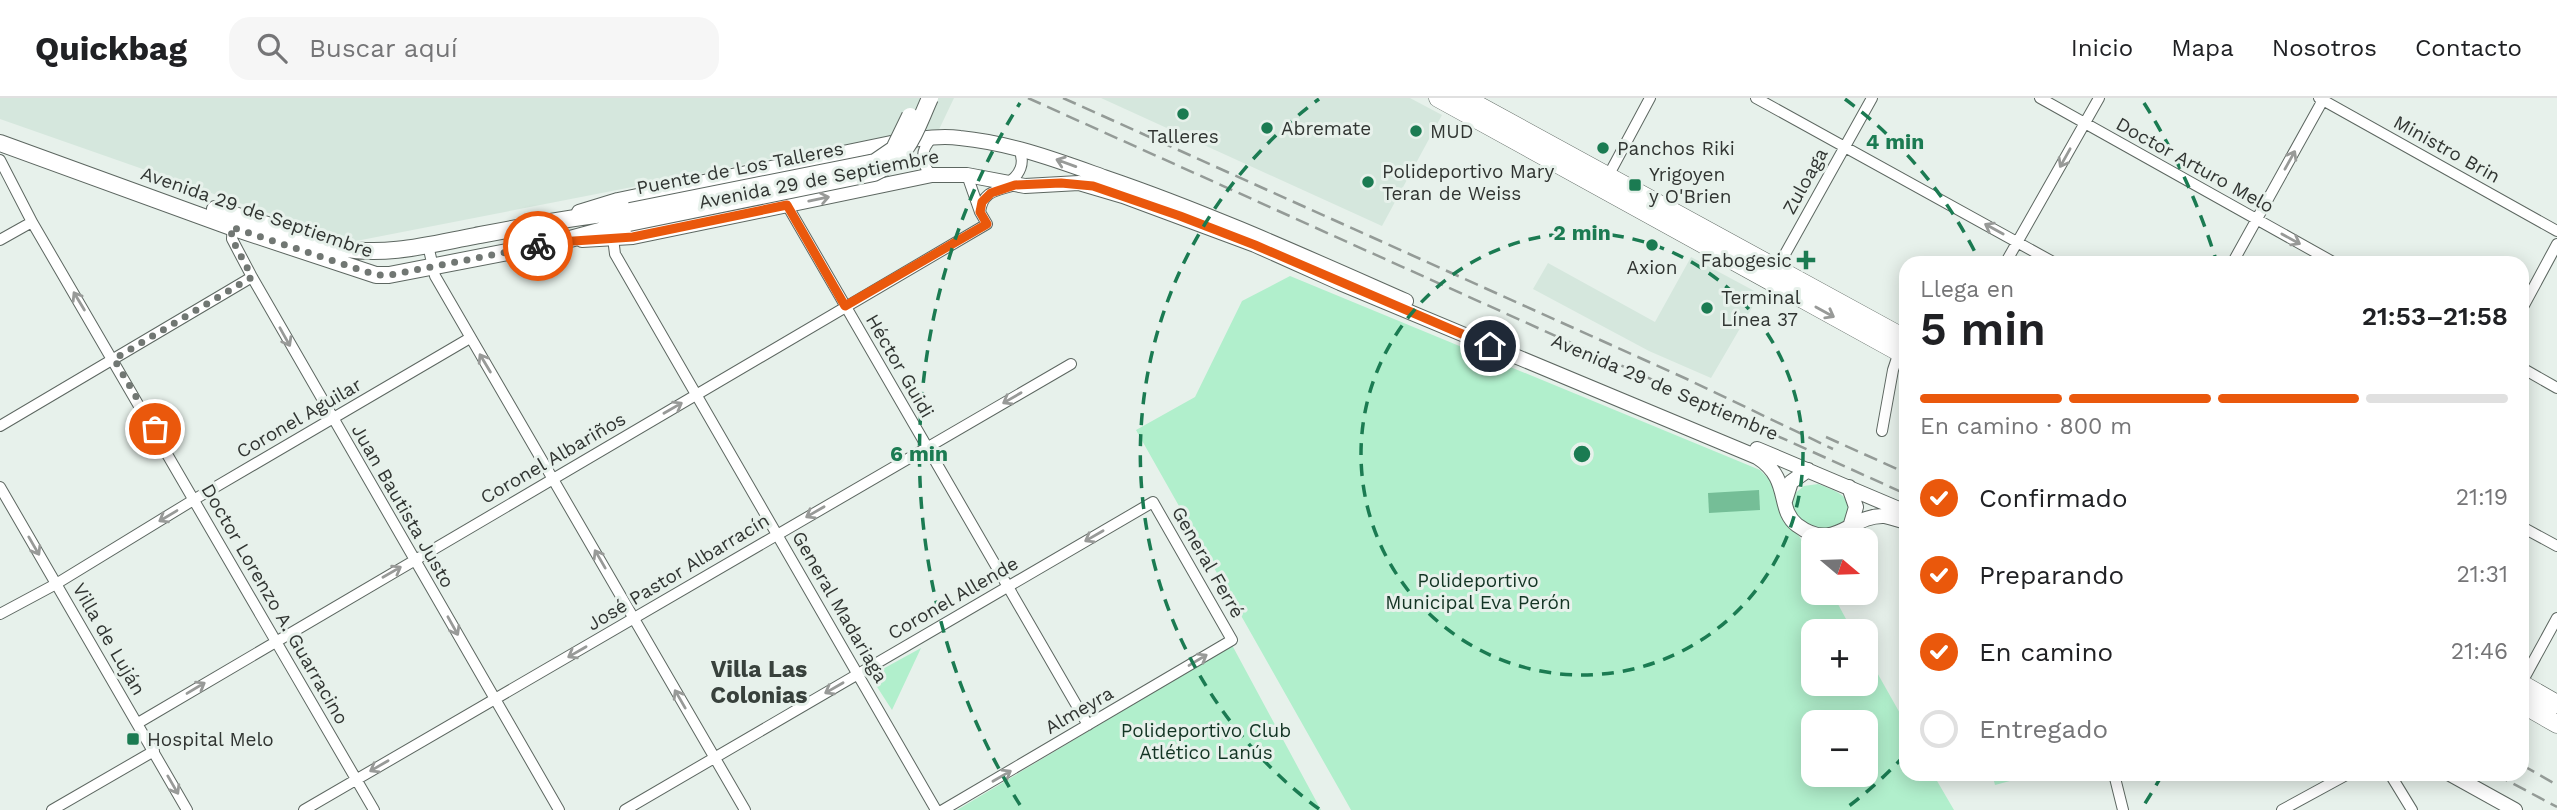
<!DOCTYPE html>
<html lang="es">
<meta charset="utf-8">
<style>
body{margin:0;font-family:"Work Sans",sans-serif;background:#f6f6f6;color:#202124;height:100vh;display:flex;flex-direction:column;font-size:26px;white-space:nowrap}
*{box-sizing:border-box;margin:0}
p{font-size:23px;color:#757577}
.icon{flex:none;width:38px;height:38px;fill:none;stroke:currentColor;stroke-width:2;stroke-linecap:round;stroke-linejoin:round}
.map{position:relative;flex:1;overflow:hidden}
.panel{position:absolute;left:1899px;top:158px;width:630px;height:525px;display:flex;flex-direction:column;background:#fff;border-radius:21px;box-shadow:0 4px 18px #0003}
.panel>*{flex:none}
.needle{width:46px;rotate:109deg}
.controls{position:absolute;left:1801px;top:430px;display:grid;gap:14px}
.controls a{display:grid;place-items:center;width:77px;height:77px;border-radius:14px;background:#fff;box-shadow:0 4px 18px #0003;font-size:35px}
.pin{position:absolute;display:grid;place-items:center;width:60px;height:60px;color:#fff;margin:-30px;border:4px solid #fff;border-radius:50%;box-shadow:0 2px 7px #0007}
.courier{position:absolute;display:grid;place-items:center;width:70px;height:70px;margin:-35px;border:5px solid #ea580c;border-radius:50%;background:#fff;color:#222;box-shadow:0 2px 9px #0007}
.headline em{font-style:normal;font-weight:600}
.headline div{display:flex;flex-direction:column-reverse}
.headline{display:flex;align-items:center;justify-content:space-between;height:119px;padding:0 21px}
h1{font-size:46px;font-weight:600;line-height:52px}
.bar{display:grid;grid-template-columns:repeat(4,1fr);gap:10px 7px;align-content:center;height:84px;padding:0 21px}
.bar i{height:9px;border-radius:5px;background:#e0e0e0}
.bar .active{background:#ea580c}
.bar p{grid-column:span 4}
ol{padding:0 21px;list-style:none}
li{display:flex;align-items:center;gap:21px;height:77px}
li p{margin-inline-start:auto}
li .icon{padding:7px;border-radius:50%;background:#ea580c;color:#fff;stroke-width:4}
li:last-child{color:#757577}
li i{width:38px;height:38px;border:4px solid #e0e0e0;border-radius:50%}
header{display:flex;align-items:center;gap:42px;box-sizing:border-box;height:98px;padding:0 35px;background:#fff;border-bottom:2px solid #e0e0e0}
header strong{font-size:33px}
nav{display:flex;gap:38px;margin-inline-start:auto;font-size:24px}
.search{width:490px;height:63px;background:#f6f6f6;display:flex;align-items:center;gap:18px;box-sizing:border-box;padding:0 24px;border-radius:21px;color:#757577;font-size:26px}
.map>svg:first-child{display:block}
</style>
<header>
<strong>Quickbag</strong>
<div class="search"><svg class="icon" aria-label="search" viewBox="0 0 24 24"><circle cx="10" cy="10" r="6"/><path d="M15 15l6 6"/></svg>Buscar aquí</div>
<nav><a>Inicio</a><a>Mapa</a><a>Nosotros</a><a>Contacto</a></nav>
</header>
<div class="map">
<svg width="2557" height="712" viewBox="0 0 2557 712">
<rect width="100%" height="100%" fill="#e7f1eb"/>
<path fill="#d5e7dd" d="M0,0h954l-20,42 -45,-2 -131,23 -59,13 -348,68 -351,-123z
M1101,0h309l32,17 -60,111z
M1691,159l69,37 -49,84 -62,-27 -116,-62 15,-26 107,59z"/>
<path fill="#b1efcc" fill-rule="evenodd" d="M1290,178l470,194 11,11 13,40 15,15 14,24v33h19l21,39h-40v52h53v-31l40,71v50h27l21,36h-603l-215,-380 59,-33 47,-96zM1813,625h53v52h-53z
M1818,386c22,9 33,10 31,37l-12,9 -22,-1 -19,-10 -4,-12 1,-12 11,-9z
M1232,547l89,165h-364z
M921,550l-29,62 -22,-34z
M1992,676h44l-41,11z"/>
<path fill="#75be97" d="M1759,392l1,20 -51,3 -1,-20z"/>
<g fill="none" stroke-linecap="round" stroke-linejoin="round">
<defs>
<path id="minor" d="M1756,0l297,164
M2040,0l293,164
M2319,0l238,133
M932,40c-12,12 -12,26 0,37
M0,62l32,62 342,588
M1606,82l44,-82
M1005,86c16,-8 21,-22 13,-37
M787,107l301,520
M980,114c3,-22 17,-21 35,-27
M233,123l-1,18 20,38 307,533
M613,140l2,16 321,556
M0,142l32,-18
M428,147l7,31 310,534
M2006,164l93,-164
M2233,164l91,-164
M1775,174l97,-174
M2522,211l35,-65
M2522,270l35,20
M0,328l252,-149
M1882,333l11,-61 6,-18
M0,389l187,323
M2522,429l35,19
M0,516l56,-30 139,-85 275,-161
M2522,584l35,-64
M138,625l849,-499 -7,-12 -13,-37
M2114,676l9,36
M2390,676l22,36
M52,712l102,-59
M304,712l767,-446
M625,712l528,-308 79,138 -289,170
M2282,712l66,-36"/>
<path id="tertiary" d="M579,114l39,-12 273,-57c23,-3 46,-8 69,-5 51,5 96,22 144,39 103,35 202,80 302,124
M582,142l51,-3 299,-62h35l58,11 54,-3 44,13 132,49 85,38 417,174c35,22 19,52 40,68 39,29 53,-11 88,-9 6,1 14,4 21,6
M1757,351l149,63
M1849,389l7,20 -6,20
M1785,403l6,-19 17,-12
M2450,676l65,36"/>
<path id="secondary" d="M0,45l231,84 145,48h13l170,-33 70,-19
M215,111l127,39c43,9 90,-4 133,-12 52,-10 103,-20 155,-25"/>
<path id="primary" d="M1438,0l468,258
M1465,0l441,241
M2522,586l35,20
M2522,606l35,20"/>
</defs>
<use href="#minor" stroke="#5d6761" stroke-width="12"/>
<use href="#tertiary" stroke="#5d6761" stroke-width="16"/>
<use href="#secondary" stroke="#5d6761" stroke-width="18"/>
<use href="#primary" stroke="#5d6761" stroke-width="19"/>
<use href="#minor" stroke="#fff" stroke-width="10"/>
<use href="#tertiary" stroke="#fff" stroke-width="14"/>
<use href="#secondary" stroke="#fff" stroke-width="16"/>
<use href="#primary" stroke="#fff" stroke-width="18"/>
<path stroke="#949b97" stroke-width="2.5" stroke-dasharray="14 7" stroke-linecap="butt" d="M1028,0l878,396
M1063,0l626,282 144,69
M1826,339l80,36
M2522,667l35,20
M2495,676l62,33"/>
<defs>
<path id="secondary-bridge" d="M630,113l245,-49 19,-13 16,-33
M629,125l245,-50c36,-16 41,-42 56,-75"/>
</defs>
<use href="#secondary-bridge" stroke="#5d6761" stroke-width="18" stroke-linecap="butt"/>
<use href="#secondary-bridge" stroke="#fff" stroke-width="16"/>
</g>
<defs><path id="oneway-shaft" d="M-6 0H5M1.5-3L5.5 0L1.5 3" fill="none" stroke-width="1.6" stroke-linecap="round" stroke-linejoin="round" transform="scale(1.75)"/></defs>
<g stroke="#989a98">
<use href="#oneway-shaft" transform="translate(2065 60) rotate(119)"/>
<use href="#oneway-shaft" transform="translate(2290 62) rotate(-61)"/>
<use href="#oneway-shaft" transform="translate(1066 65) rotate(-160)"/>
<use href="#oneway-shaft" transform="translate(819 101) rotate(-12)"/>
<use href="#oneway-shaft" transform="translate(1994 131) rotate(-151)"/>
<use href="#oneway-shaft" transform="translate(2291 141) rotate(29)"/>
<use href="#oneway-shaft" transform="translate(79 203) rotate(-121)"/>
<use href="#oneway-shaft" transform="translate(1825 214) rotate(29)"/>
<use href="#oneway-shaft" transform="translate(285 239) rotate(61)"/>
<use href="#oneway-shaft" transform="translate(485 265) rotate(-121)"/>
<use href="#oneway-shaft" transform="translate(1012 300) rotate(150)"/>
<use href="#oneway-shaft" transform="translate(673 310) rotate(-30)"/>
<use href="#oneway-shaft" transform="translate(815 414) rotate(150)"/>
<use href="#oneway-shaft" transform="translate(168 418) rotate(149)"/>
<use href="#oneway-shaft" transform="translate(1094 438) rotate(150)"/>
<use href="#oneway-shaft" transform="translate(34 448) rotate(60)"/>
<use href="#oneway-shaft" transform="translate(600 461) rotate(-120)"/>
<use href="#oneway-shaft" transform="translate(392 474) rotate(-30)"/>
<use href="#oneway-shaft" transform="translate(453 528) rotate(61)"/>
<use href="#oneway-shaft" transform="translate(577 554) rotate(150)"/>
<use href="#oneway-shaft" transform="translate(1198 562) rotate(-31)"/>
<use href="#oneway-shaft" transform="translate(196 590) rotate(-31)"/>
<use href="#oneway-shaft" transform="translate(834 590) rotate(150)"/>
<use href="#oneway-shaft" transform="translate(680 601) rotate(-120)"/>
<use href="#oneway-shaft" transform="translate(379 668) rotate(150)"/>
<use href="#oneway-shaft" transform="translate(1002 678) rotate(-30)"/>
<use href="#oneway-shaft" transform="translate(173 687) rotate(60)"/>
</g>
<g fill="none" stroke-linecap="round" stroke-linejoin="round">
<path stroke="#717773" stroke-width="7" stroke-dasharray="0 12.6" d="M155,331l-41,-70 138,-82 -20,-38 -1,-12 145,48h14l148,-29"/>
<path stroke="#ea580c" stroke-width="9" d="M538,148l21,-4 74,-5 154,-32 58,101 142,-82 -7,-12 2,-10 9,-9 24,-8 46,-2 32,3 87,30 75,29 235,101"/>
</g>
<g fill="none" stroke="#1b7b52" stroke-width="3.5" stroke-dasharray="12 9">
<circle cx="1582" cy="356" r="221"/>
<path d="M1905 657A442 442 0 0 1 1845 711M1319 711A442 442 0 0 1 1319 1M1845 1A442 442 0 0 1 1979 162"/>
<path d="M2162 677A663 663 0 0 1 2144 707M1020 707A663 663 0 0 1 1020 5M2144 5A663 663 0 0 1 2216 162"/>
</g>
<g fill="#1b7b52" stroke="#e7f1eb" stroke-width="2.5">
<circle cx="1183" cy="16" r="7"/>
<circle cx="1267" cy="30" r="7"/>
<circle cx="1416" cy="33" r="7"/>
<circle cx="1603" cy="50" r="7"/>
<circle cx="1368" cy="84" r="7"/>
<rect x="1628" y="80" width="14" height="14" rx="3.5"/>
<circle cx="1652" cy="147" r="7"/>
<path d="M1802.5 151.5h7v7h7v7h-7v7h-7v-7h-7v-7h7z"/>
<circle cx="1707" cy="210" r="7"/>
<rect x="126" y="634" width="14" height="14" rx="3.5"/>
</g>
<g text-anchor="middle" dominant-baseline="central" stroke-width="6" stroke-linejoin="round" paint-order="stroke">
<g font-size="19" fill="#313532" stroke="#e7f1eb" text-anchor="start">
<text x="1281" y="30">Abremate</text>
<text x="1430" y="33">MUD</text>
<text x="1183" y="38" text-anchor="middle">Talleres</text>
<text x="1617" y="50">Panchos Riki</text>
<text x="1382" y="73">Polideportivo Mary<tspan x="1382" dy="22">Teran de Weiss</tspan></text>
<text x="1649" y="76">Yrigoyen<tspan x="1649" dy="22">y O'Brien</tspan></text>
<text x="1792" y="162" text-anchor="end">Fabogesic</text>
<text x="1652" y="169" text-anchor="middle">Axion</text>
<text x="1721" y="199">Terminal<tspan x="1721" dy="22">Línea 37</tspan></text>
<text x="147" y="641">Hospital Melo</text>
</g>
<g font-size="19" fill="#313532" stroke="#e7f1eb">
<text transform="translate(2447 51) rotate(29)">Ministro Brin</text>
<text transform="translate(2195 67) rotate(29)">Doctor Arturo Melo</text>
<text transform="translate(740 70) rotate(-11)">Puente de Los Talleres</text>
<text transform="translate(819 81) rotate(-11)">Avenida 29 de Septiembre</text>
<text transform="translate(1805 83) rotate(-61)">Zuloaga</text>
<text transform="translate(257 114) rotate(19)">Avenida 29 de Septiembre</text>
<text transform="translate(900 268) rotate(60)">Héctor Guidi</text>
<text transform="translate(1665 289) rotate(23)">Avenida 29 de Septiembre</text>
<text transform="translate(299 320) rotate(-30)">Coronel Aguilar</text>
<text transform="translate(553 360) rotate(-30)">Coronel Albariños</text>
<text transform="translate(403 408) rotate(60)">Juan Bautista Justo</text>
<text transform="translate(1208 464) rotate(60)">General Ferré</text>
<text transform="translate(678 474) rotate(-31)">José Pastor Albarracín</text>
<text transform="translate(953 500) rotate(-30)">Coronel Allende</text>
<text transform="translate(275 506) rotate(60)">Doctor Lorenzo A. Guarracino</text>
<text transform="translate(840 509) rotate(60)">General Madariaga</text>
<text transform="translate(109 541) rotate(60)">Villa de Luján</text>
<text transform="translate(1079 612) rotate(-30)">Almeyra</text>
</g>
<g font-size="19" fill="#133424" stroke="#e7f1eb">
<text x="1478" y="482">Polideportivo<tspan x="1478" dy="22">Municipal Eva Perón</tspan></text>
<text x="1206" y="632">Polideportivo Club<tspan x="1206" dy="22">Atlético Lanús</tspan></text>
</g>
<g font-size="23" font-weight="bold" fill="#38413c" stroke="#e7f1eb">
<text x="759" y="571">Villa Las<tspan x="759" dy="26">Colonias</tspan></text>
</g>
</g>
<circle cx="1582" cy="356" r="10" fill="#1b7b52" stroke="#e7f1eb" stroke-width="3.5"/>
<g font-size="21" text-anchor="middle" font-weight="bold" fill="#1b7b52" stroke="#e7f1eb" stroke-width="6" stroke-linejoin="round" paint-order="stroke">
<text x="1895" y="51">4 min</text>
<text x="1582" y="142">2 min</text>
<text x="919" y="363">6 min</text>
</g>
</svg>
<div class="controls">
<a><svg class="needle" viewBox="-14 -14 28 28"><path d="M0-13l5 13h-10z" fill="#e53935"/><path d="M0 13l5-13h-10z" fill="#757577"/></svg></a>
<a>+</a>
<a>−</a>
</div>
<div class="pin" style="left:155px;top:331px;background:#ea580c"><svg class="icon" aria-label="bag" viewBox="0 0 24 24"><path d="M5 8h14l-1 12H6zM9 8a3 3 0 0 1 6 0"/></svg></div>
<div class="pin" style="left:1490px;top:248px;background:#1f2937"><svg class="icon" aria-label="home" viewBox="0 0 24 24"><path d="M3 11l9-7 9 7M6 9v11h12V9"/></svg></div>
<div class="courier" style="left:538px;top:148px"><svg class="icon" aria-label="bike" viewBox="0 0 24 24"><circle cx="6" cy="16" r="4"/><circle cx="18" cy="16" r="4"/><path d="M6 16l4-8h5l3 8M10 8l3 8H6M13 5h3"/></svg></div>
<section class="panel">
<div class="headline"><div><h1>5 min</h1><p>Llega en</p></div><em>21:53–21:58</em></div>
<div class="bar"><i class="active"></i><i class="active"></i><i class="active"></i><i></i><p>En camino · 800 m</p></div>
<ol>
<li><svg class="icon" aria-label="check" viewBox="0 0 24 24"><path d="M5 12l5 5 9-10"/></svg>Confirmado<p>21:19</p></li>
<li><svg class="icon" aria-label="check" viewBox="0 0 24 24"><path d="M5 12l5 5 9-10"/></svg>Preparando<p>21:31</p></li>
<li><svg class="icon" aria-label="check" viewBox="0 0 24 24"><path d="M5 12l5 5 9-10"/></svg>En camino<p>21:46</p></li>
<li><i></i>Entregado</li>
</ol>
</section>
</div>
